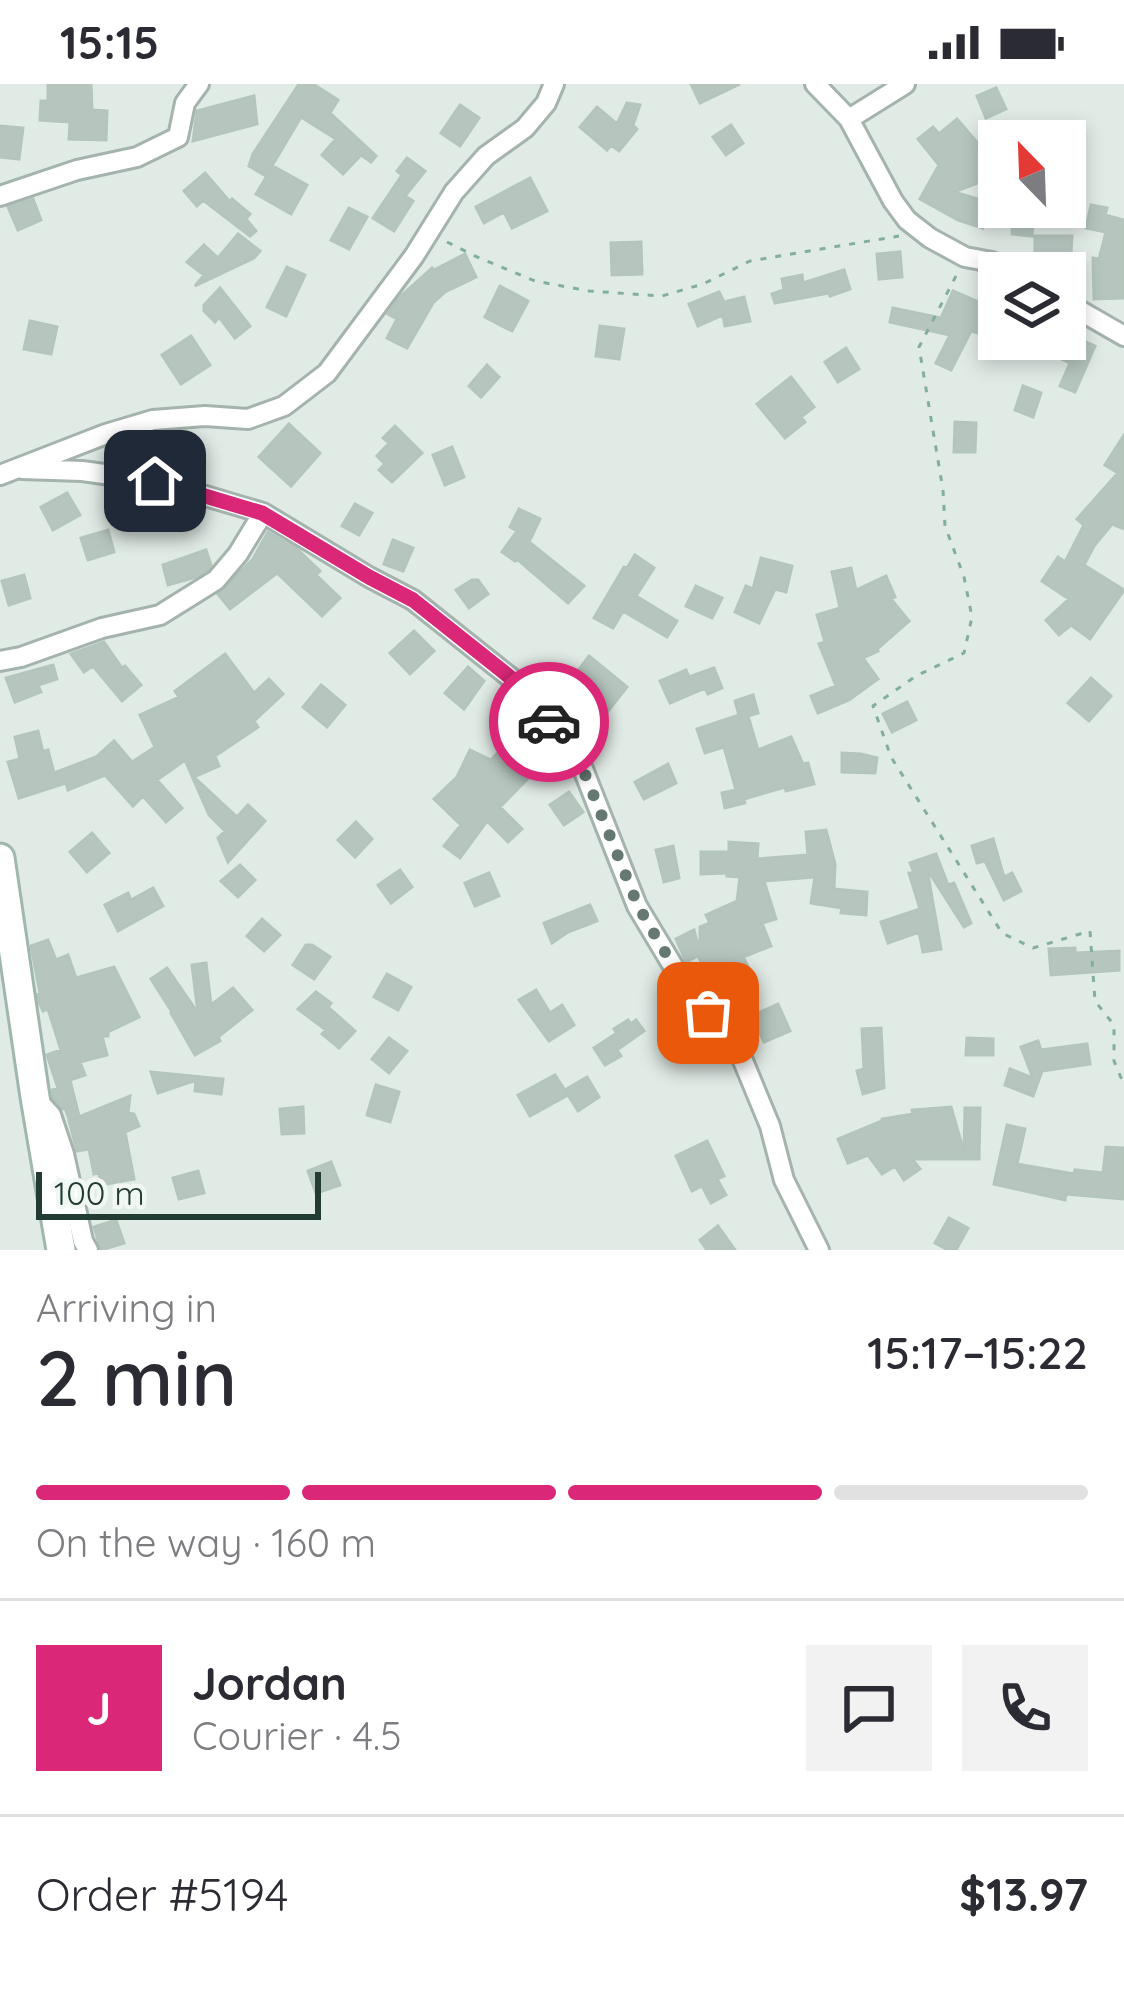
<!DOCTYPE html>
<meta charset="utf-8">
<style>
body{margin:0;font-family:Quicksand,sans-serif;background:#f2f2f3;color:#2b2b33;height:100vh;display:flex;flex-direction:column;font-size:45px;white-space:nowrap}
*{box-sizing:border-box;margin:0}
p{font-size:39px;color:#7c7c81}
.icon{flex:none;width:66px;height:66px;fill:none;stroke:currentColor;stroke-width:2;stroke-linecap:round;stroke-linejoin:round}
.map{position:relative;height:1166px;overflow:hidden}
.side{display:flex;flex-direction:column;background:#fff;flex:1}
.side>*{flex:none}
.needle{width:78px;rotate:337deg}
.fabs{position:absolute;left:978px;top:36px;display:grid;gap:24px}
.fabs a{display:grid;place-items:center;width:108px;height:108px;border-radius:0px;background:#fff;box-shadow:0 6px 18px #0003;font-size:60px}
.scale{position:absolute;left:36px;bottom:30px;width:285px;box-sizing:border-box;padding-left:12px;border:6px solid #223c33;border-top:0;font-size:33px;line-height:42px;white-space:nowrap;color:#223c33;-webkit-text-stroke:9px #f1f8f4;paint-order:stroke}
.pin{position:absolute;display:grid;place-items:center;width:102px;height:102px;color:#fff;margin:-51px;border-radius:24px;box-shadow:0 6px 18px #0006}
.courier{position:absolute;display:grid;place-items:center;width:120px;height:120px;margin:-60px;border:9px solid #db2777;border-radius:50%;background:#fff;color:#222;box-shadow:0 3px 15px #0007}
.overview em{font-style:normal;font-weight:600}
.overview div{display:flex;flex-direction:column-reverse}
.overview{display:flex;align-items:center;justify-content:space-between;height:204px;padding:0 36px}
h1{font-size:78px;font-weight:600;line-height:90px}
.bar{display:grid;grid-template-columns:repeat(4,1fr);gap:18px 12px;align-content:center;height:144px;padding:0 36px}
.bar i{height:15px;border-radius:9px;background:#e1e1e2}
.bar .on{background:#db2777}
.bar p{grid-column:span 4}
.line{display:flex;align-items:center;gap:30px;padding:0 36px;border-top:3px solid #e1e1e2}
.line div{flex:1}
.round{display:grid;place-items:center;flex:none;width:126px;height:126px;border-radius:0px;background:#f2f2f3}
.status{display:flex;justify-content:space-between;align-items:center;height:84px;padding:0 60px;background:#fff;direction:ltr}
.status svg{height:33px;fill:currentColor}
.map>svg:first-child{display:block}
</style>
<div class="status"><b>15:15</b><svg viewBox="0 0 49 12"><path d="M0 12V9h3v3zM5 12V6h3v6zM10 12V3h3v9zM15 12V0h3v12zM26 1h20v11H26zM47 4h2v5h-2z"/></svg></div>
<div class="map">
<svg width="1124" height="1166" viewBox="0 0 1124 1166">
<rect width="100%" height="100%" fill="#e1ebe6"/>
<path fill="#b6c6bf" stroke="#b4c5bc" stroke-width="3" d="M48,0h43l1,26 15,1 -1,29 -37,-1 1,-17 -30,-2 1,-19h7z
M299,0h14l25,16 -8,13 46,43 -5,6 -10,-7 -18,19 -21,-19 14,-16 -35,-22 -35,59 -17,-10 4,-12z
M691,0h49l-40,19z
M996,4l10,21 -20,9 -9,-22z
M254,12l3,28 -64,17 4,-30z
M627,19l13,2 -7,20 4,4 -18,22 -8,-6 -4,5 -27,-23 17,-20 20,17z
M460,21l19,13 -19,28 -19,-13z
M957,35l31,36 8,21 -42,16 37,11 -8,25 -25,-8 -38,-21 19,-34 -21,-26 15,-12 6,7z
M731,41l12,18 -17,12 -13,-18z
M0,42l23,2 -4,31 -19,-2z
M407,74l18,13 -20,25 8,5 -19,30 -21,-13 29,-43 -5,-4z
M273,82l34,19 -16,29 -35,-20z
M205,89l25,29 2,-3 18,15 -4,5 10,12 -6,5 -47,-36 -6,6 -13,-15z
M530,94l17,33 -35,17 -8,-16 -20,11 -8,-16z
M33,115l8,21 -23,10 -10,-23z
M1091,121l16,3 -2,7 19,5v78l-30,1 -1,-41 6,1 7,-27 -20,-4z
M1014,123h20l-2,29 -20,-2z
M349,124l18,9 -18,32 -18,-9z
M238,150l22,17 -6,7 -59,28 9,-11 -17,-13 17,-17 14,13z
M1035,152h37l-1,18h-36z
M641,158l1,32 -30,1 -1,-32z
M900,168l2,25 -23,2 -2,-25z
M465,170l11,23 -31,15 -12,11 -26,45 -20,-10 10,-19 -9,-5 12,-17 32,-29 2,2z
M287,183l18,8 -19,41 -19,-9z
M844,186l6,19 -20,7 -1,-3 -54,10 -3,-9 12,-4 -2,-11 20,-4 1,8z
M500,202l28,15 -16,30 -27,-14z
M220,204l30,38 -15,12 -16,-21 -4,5 -11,-11v-6z
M953,207l46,20v28l-28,-8 -20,39 -15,-7 14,-28 -60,-13 3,-14 48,10z
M719,208l5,10 20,-5 6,24 -25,5 -2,-11 -25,11 -9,-22z
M30,237l27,6 -6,27 -27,-5z
M600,242l24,3 -5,30 -23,-3z
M1065,249l30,13 -20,46 -15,-6 10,-23 -19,-9 6,-15h8z
M191,252l19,29 -29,19 -19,-29z
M846,264l13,21 -21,13 -13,-20z
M487,281l12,12 -18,20 -12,-11z
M791,293l23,30 -13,10 4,5 -20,16 -28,-34z
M1023,302l18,7 -8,24 -18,-7z
M955,338l21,1 -1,29h-21z
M289,340l31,29 -29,33 -32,-29z
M395,342l27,27 -30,29 -13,-12 6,-6 -8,-8 12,-13 -6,-5z
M1124,351v94l-12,-5 -18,22 -10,19 40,25 -34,49 -19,-14 -12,10 -13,-15 23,-21 -27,-18 16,-24 7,5 19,-37 -7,-6 41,-46 -13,-8z
M452,363l12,30 -19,8 -12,-30z
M67,409l13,22 -27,15 -12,-23z
M143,409l15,3 8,10 -20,17 -16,-19z
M355,420l17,9 -13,22 -17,-9z
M519,425l21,10 -11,23 55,44 -16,17 -51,-44 -2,2 -13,-9 15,-21 -7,-4z
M108,446l6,22 -26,8 -7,-22z
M268,448l29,17 23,22 -4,4 24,23 -18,18 -45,-43 -47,36 -12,-15 35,-35z
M393,456l20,8 -10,23 -19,-7z
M206,466l5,15 -4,5 -11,7 -28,8 -5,-20z
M635,471l19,13 -18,28 41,25 -10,16 -44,-26 -10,17 -19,-10 30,-51 3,1z
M761,474l31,8 -6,26 -11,-3 -16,34 -24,-11 11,-26 7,3z
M851,484l5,22 30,-14 9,21 -4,2 18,22 -32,28 1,2 -15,7 15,21 -29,21 -31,13 -7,-17 25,-10 -17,-42 6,-2 -8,-27 23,-7 -8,-36z
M24,491l6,23 -21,7 -7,-24z
M472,496h6l10,14 -19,14 -13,-18z
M696,502l26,12 -10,20 -26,-12z
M414,547l20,20 -24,23 -20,-21z
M104,558l18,26 3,-2 16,19 -19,16 -29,-35 -9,6 -13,-18z
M225,570l29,39 15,-14 14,15 -29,27 4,6 -43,29 4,10 -25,11 43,40 11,-12 17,16 -37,41 -10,-24 7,-7 -16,-16 -24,-55 -28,20 25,28 -16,14 -23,-26 -10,10 -28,-31 -37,15 -2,-7 -47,15 -11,-36 12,-3 -5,-22 23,-6 5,21 5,-2 6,23 42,-16 18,-16 18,21 23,-15 -15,-32 39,-18 -4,-6z
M589,572l38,31 -19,24 -13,-9 -16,26 -11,-7 16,-28 -14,-11z
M53,581l4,14 -19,6 3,7 -26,10 -9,-24z
M468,583l16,14 -20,28 -19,-16z
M714,584l8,20 -14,6 -3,-6 -35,15 -10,-22 26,-11 3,7z
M1091,594l20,18 -22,25 -21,-18z
M321,601l24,20 -18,22 -24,-20z
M753,611l5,18 -10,3 10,34 33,-13 12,27 5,-1 6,21 -28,7 -1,-4 -41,12 1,4 -20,5 -3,-15 14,-3 -12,-43 -19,6 -8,-24 42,-14 -4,-14z
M907,618l9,18 -24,12 -9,-18z
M512,653l28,29 -40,41 22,22 -14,13 -21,-21 -27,37 -16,-12 17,-21 -27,-26 23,-22 13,-27 21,10z
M842,669l19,1 16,4 -2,15 -33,-1z
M668,680l8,19 -32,16 -9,-17z
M569,708l14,20 -19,13 -14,-20z
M356,738l16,17 -17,18 -17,-17z
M826,746l9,34 -1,25 33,3 -1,23 -25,-2 1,-5 -31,-5 4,-26 -51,4 12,38 -14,4 9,23 -28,11 10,19 -30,17 -7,-13 -4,2 -14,-26 -12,6 -10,-23 18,-9 3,12 3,-1v-14l10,-4 -4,-8 31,-14 3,-24 -13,-1v-3l-26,1v-22h28v-10l29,2 -1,15 51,-4 -2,-23z
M92,749l17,20 -22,19 -17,-20z
M993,755l11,38 8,-4 9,18 -17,9 -19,-39 -8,2 -5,-17z
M673,762l6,32 -15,4 -8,-32z
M936,770l12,31 6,-2 17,40 -7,4 -37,-58 14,80 -18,3 -4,-20 -31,11 -7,-21 39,-13 -11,-36h5l-4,-10z
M240,781l15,15 -17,17 -17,-16z
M400,786l12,17 -21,16 -13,-18z
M489,789l10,23 -24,10 -10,-23z
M153,804l10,18 -45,25 -13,-26 23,-12 3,7z
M590,821l7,16 -29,11 -16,11 -8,-20z
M262,835l18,16 -16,16 -17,-15z
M48,856l8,20 12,-5 8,23 38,-11 25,50 -31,15v4h-6l5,19 -27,7 5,13 -15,5 9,36 -10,3 -4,-11 -2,1 -10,-11 -1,-8 6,-2 -11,-33 14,-5 -13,-41 -5,2 -4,-9 -1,-8 2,-1 -9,-47z
M306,861h6l18,12 -16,22 -21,-14z
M1075,864v5l44,-2v19l-68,5 -2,-26z
M206,879l5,42 22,-17 19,22 -34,27 2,4 -25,14 -24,-42 1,-1 -21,-33 16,-11 31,45 -6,-48z
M387,890l24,13 -13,23 -24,-13z
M536,906l14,23 12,-8 12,20 -25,16 -30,-41z
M316,908l15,11 -3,4 27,24 -16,17 -17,-14 4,-4 -28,-21z
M778,920l12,27 -26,11 -12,-26z
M628,936l3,4 5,-4 8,11 -27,19 4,6 -16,9 -11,-17 23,-15 -3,-4z
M881,944l3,60 -21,6 -6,-23 7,-2 -2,-40z
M389,954l18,13 -18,22 -17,-14z
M967,954l26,1v16h-27z
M1038,957l3,9 46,-6 3,20 -48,7 -9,25 -28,-11 5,-16 23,9 -12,-31z
M151,988l72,7 -2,15 -26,-3 1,-11 -38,13z
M555,991l13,20 -38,21 -12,-21z
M587,993l12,20 -21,14 -13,-21z
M376,1001l23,7 -9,30 -23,-7z
M130,1012l-2,17 6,1 5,12 -14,6 9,47 -33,6 -2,-13 -5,2 -5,-25 -12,2 -8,-30z
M303,1023l1,26 -22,1 -2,-25z
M951,1023l13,45 1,-44h15l-1,51h-67l8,10 -16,11 -9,-14 -13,8 -14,-19 -20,8 -10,-24 44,-18v-2l31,-5 -1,-4z
M1007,1041l18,4 -8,35 57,10 1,-4 28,3 3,-26 18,1v51l-58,-5 -1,6 -71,-16z
M707,1057l17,35 -7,3 9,16 -15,8 -9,-17 -10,5 -16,-35z
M331,1078l9,23 -24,8 -8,-22z
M198,1087l6,22 -25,6 -6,-21z
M949,1134l19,10 -12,22h-8l-13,-7z
M116,1136l8,23 -23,7 -7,-23z
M718,1142l17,24h-28l-7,-10z"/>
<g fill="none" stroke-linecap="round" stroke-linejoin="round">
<defs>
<path id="street" d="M815,0l34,35 44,82 14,19 23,18 35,19 27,5 22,11
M849,35l56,-35
M0,112l77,-26 60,-13 41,-20 7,-34 14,-19
M1065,218l59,34
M22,385l60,2 73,10 108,32 106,64 44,23 98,78 70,86 56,142 39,65 32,42 26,26 36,87 14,54 35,70
M0,391l106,-41 47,-14 52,-4 43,3 36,-13 43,-33 87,-117 40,-64 32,-36 39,-28 21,-25 8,-19
M0,577l21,-4 81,-29 58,-13 56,-35 22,-26 25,-41
M38,1017l13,14 13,39 19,87 5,9"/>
<path id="secondary" d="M0,774l35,239 26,153"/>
</defs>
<use href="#street" stroke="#a4b3ad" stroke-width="24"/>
<use href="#secondary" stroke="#a0b7ad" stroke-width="33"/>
<path stroke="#82ae9d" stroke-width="3" stroke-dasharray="6 9" stroke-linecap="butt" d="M447,158l30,15 58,24 54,10 73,5 41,-12 47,-23 149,-25
M956,192l-37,71 24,143 2,36 19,51 8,40 -8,36 -48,23 -43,30 18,51 111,176 31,15 57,-17 5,70 19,24v36l10,24"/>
<use href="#street" stroke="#fff" stroke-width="18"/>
<use href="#secondary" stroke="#fff" stroke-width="27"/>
</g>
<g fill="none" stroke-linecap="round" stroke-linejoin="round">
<path stroke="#657972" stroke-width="12" stroke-dasharray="0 21.6" d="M549,638l32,42 57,142 38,65 32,42"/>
<path stroke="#db2777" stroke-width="15" d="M155,397l107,32 107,64 44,23 98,78 38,44"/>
</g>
</svg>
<div class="fabs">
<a><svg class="needle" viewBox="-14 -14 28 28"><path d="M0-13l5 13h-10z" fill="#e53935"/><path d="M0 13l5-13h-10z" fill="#7c7c81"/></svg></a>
<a><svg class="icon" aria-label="layers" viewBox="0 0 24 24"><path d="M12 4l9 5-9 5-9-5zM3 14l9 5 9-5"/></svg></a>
</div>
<div class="scale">100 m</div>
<div class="pin" style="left:708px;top:929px;background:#ea580c"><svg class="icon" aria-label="bag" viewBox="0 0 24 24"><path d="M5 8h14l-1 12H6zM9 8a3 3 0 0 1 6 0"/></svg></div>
<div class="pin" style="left:155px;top:397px;background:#1f2937"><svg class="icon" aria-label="home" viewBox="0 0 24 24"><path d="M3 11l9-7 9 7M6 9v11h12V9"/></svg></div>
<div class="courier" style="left:549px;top:638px"><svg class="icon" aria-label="car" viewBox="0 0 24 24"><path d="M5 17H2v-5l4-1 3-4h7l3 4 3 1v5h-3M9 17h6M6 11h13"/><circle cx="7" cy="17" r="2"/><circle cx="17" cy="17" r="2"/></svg></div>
</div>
<section class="side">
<div class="overview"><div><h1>2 min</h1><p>Arriving in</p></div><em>15:17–15:22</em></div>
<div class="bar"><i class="on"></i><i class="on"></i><i class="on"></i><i></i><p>On the way · 160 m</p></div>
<div class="line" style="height:216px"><b class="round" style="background:#db2777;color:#fff">J</b><div><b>Jordan</b><p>Courier · 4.5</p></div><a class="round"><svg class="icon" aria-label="chat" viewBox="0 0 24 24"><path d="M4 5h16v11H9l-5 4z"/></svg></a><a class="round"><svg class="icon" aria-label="phone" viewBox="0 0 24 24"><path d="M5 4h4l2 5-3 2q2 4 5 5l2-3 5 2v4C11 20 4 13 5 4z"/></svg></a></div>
<div class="line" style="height:156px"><div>Order #5194</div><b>$13.97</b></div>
</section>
